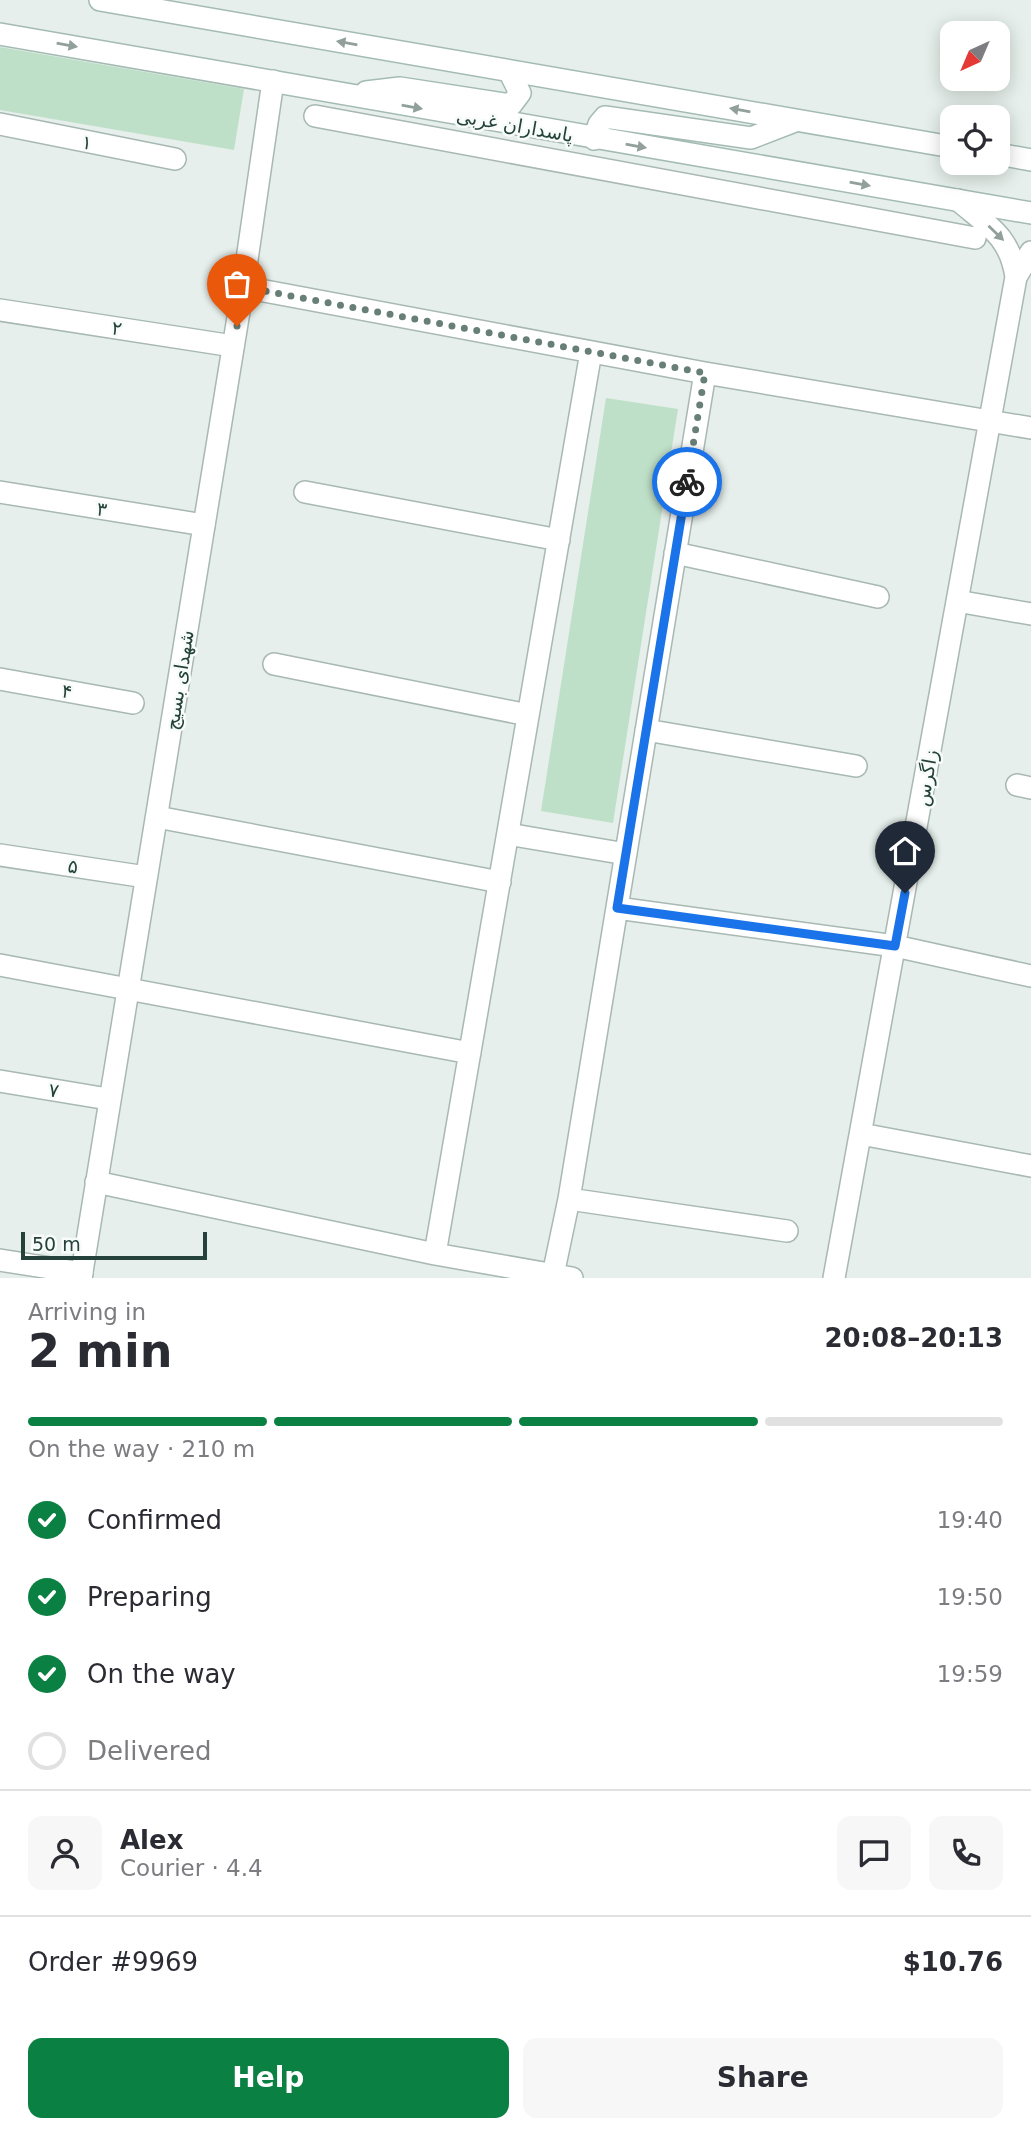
<!DOCTYPE html>
<meta charset="utf-8">
<style>
body{margin:0;font-family:"DejaVu Sans","Noto Naskh Arabic",sans-serif;background:#f7f7f7;color:#2b2b33;height:100vh;display:flex;flex-direction:column;font-size:26px;white-space:nowrap}
*{box-sizing:border-box;margin:0}
p{font-size:23px;color:#7c7c81}
.icon{flex:none;width:38px;height:38px;fill:none;stroke:currentColor;stroke-width:2;stroke-linecap:round;stroke-linejoin:round}
.map{position:relative;height:1278px;overflow:hidden}
.drawer{display:flex;flex-direction:column;background:#fff;flex:1}
.drawer>*{flex:none}
.needle{width:46px;rotate:224deg}
.controls{position:absolute;left:940px;top:21px;display:grid;gap:14px}
.controls a{display:grid;place-items:center;width:70px;height:70px;border-radius:14px;background:#fff;box-shadow:0 4px 18px #0003;font-size:35px}
.scale{position:absolute;left:21px;bottom:18px;width:186px;box-sizing:border-box;padding-left:7px;border:4px solid #24423a;border-top:0;font-size:19px;line-height:24px;white-space:nowrap;color:#24423a;-webkit-text-stroke:5px #f7fbf9;paint-order:stroke}
.pin{position:absolute;display:grid;place-items:center;width:60px;height:60px;color:#fff;margin:-72px -30px;border-radius:50% 50% 50% 0;rotate:-45deg;box-shadow:0 0 7px #0007}
.pin .icon{rotate:45deg}
.courier{position:absolute;display:grid;place-items:center;width:70px;height:70px;margin:-35px;border:5px solid #1a73e8;border-radius:50%;background:#fff;color:#222;box-shadow:0 2px 9px #0007}
.headline em{font-style:normal;font-weight:700}
.headline div{display:flex;flex-direction:column-reverse}
.headline{display:flex;align-items:center;justify-content:space-between;height:119px;padding:0 28px}
h1{font-size:46px;font-weight:700;line-height:52px}
.bar{display:grid;grid-template-columns:repeat(4,1fr);gap:10px 7px;align-content:center;height:84px;padding:0 28px}
.bar i{height:9px;border-radius:5px;background:#e1e1e2}
.bar .selected{background:#0b8043}
.bar p{grid-column:span 4}
.line{display:flex;align-items:center;gap:18px;padding:0 28px;border-top:2px solid #e1e1e2}
.line div{flex:1}
.round{display:grid;place-items:center;flex:none;width:74px;height:74px;border-radius:14px;background:#f7f7f7}
ol{padding:0 28px;list-style:none}
li{display:flex;align-items:center;gap:21px;height:77px}
li p{margin-inline-start:auto}
li .icon{padding:7px;border-radius:50%;background:#0b8043;color:#fff;stroke-width:4}
li:last-child{color:#7c7c81}
li i{width:38px;height:38px;border:4px solid #e1e1e2;border-radius:50%}
.primary-button{display:flex;gap:14px;margin-top:auto;padding:14px 28px}
.primary-button a{flex:1;height:80px;border-radius:14px;background:#0b8043;color:#fff;font-size:28px;font-weight:700;line-height:80px;text-align:center}
.primary-button a+a{background:#f7f7f7;color:#2b2b33}
.map>svg:first-child{display:block}
</style>
<div class="map">
<svg width="1031" height="1278" viewBox="0 0 1031 1278">
<rect width="100%" height="100%" fill="#e6efeb"/>
<path fill="#bfe0c8" d="M0,47l244,42 -10,61 -234,-40z
M606,398l72,11 -65,414 -72,-12z"/>
<g fill="none" stroke-linecap="round" stroke-linejoin="round">
<defs>
<path id="minor" d="M315,116l660,122
M0,124l175,35
M958,200c30,26 52,36 58,77
M243,287l462,86 326,55
M0,310l233,36
M0,492l204,33
M305,492l254,48
M675,553l203,44
M957,601l74,13
M274,664l254,51
M0,679l133,24
M646,730l210,36
M1017,785l14,3
M157,817l343,65
M508,834l118,20
M0,855l146,22
M617,908l278,38 136,30
M0,965l470,88
M0,1081l108,18
M861,1134l170,32
M96,1182l339,72 137,24
M569,1199l218,32
M435,1254l156,-902
M0,1260l82,13
M553,1275l16,-76 136,-826
M834,1278l182,-1001 15,-25"/>
<path id="tertiary" d="M81,1278l162,-991 30,-206"/>
<path id="secondary" d="M100,0l852,147
M0,34l1031,179
M366,92l34,-4 111,17 9,-12 -11,-22
M594,139l5,-15 6,-7 146,21 44,-17
M998,154l33,6"/>
</defs>
<use href="#minor" stroke="#a8b8b2" stroke-width="24"/>
<use href="#tertiary" stroke="#a8b8b2" stroke-width="24"/>
<use href="#secondary" stroke="#a4bbb3" stroke-width="24"/>
<use href="#minor" stroke="#fff" stroke-width="21"/>
<use href="#tertiary" stroke="#fff" stroke-width="21"/>
<use href="#secondary" stroke="#fff" stroke-width="21"/>
</g>
<defs><path id="oneway-solid" d="M-6-.8H1V-3.2L6.5 0L1 3.2V.8H-6Z" transform="scale(1.75)"/></defs>
<g fill="#92a09c">
<use href="#oneway-solid" transform="translate(347 43) rotate(-170)"/>
<use href="#oneway-solid" transform="translate(67 45) rotate(10)"/>
<use href="#oneway-solid" transform="translate(412 107) rotate(10)"/>
<use href="#oneway-solid" transform="translate(740 110) rotate(-170)"/>
<use href="#oneway-solid" transform="translate(636 146) rotate(10)"/>
<use href="#oneway-solid" transform="translate(860 184) rotate(10)"/>
<use href="#oneway-solid" transform="translate(996 233) rotate(44)"/>
</g>
<g fill="none" stroke-linecap="round" stroke-linejoin="round">
<path stroke="#687f78" stroke-width="7" stroke-dasharray="0 12.6" d="M237,326l6,-39 462,86 -18,109"/>
<path stroke="#1a73e8" stroke-width="9" d="M687,482l-70,426 278,38 10,-53"/>
</g>
<g text-anchor="middle" dominant-baseline="central" stroke-width="5" stroke-linejoin="round" paint-order="stroke">
<g font-size="19" fill="#24423a" stroke="#f7fbf9">
<text transform="translate(515 125) rotate(10)">پاسداران غربی</text>
<text transform="translate(87 142) rotate(11)">۱</text>
<text transform="translate(117 328) rotate(9)">۲</text>
<text transform="translate(102 509) rotate(9)">۳</text>
<text transform="translate(179 680) rotate(-81)">شهدای بسیج</text>
<text transform="translate(67 691) rotate(10)">۴</text>
<text transform="translate(926 778) rotate(-80)">زاگرس</text>
<text transform="translate(73 866) rotate(8)">۵</text>
<text transform="translate(54 1090) rotate(9)">۷</text>
</g>
</g>
</svg>
<div class="controls">
<a><svg class="needle" viewBox="-14 -14 28 28"><path d="M0-13l5 13h-10z" fill="#e53935"/><path d="M0 13l5-13h-10z" fill="#7c7c81"/></svg></a>
<a><svg class="icon" aria-label="locate" viewBox="0 0 24 24"><circle cx="12" cy="12" r="6"/><path d="M12 2v4M12 18v4M2 12h4M18 12h4"/></svg></a>
</div>
<div class="scale">50 m</div>
<div class="pin" style="left:237px;top:326px;background:#ea580c"><svg class="icon" aria-label="bag" viewBox="0 0 24 24"><path d="M5 8h14l-1 12H6zM9 8a3 3 0 0 1 6 0"/></svg></div>
<div class="pin" style="left:905px;top:893px;background:#1f2937"><svg class="icon" aria-label="home" viewBox="0 0 24 24"><path d="M3 11l9-7 9 7M6 9v11h12V9"/></svg></div>
<div class="courier" style="left:687px;top:482px"><svg class="icon" aria-label="bike" viewBox="0 0 24 24"><circle cx="6" cy="16" r="4"/><circle cx="18" cy="16" r="4"/><path d="M6 16l4-8h5l3 8M10 8l3 8H6M13 5h3"/></svg></div>
</div>
<section class="drawer">
<div class="headline"><div><h1>2 min</h1><p>Arriving in</p></div><em>20:08–20:13</em></div>
<div class="bar"><i class="selected"></i><i class="selected"></i><i class="selected"></i><i></i><p>On the way · 210 m</p></div>
<ol>
<li><svg class="icon" aria-label="check" viewBox="0 0 24 24"><path d="M5 12l5 5 9-10"/></svg>Confirmed<p>19:40</p></li>
<li><svg class="icon" aria-label="check" viewBox="0 0 24 24"><path d="M5 12l5 5 9-10"/></svg>Preparing<p>19:50</p></li>
<li><svg class="icon" aria-label="check" viewBox="0 0 24 24"><path d="M5 12l5 5 9-10"/></svg>On the way<p>19:59</p></li>
<li><i></i>Delivered</li>
</ol>
<div class="line" style="height:126px"><a class="round"><svg class="icon" aria-label="person" viewBox="0 0 24 24"><circle cx="12" cy="8" r="4"/><path d="M4 21q1-7 8-7t8 7"/></svg></a><div><b>Alex</b><p>Courier · 4.4</p></div><a class="round"><svg class="icon" aria-label="chat" viewBox="0 0 24 24"><path d="M4 5h16v11H9l-5 4z"/></svg></a><a class="round"><svg class="icon" aria-label="phone" viewBox="0 0 24 24"><path d="M5 4h4l2 5-3 2q2 4 5 5l2-3 5 2v4C11 20 4 13 5 4z"/></svg></a></div>
<div class="line" style="height:91px"><div>Order #9969</div><b>$10.76</b></div>
<div class="primary-button"><a>Help</a><a>Share</a></div>
</section>
